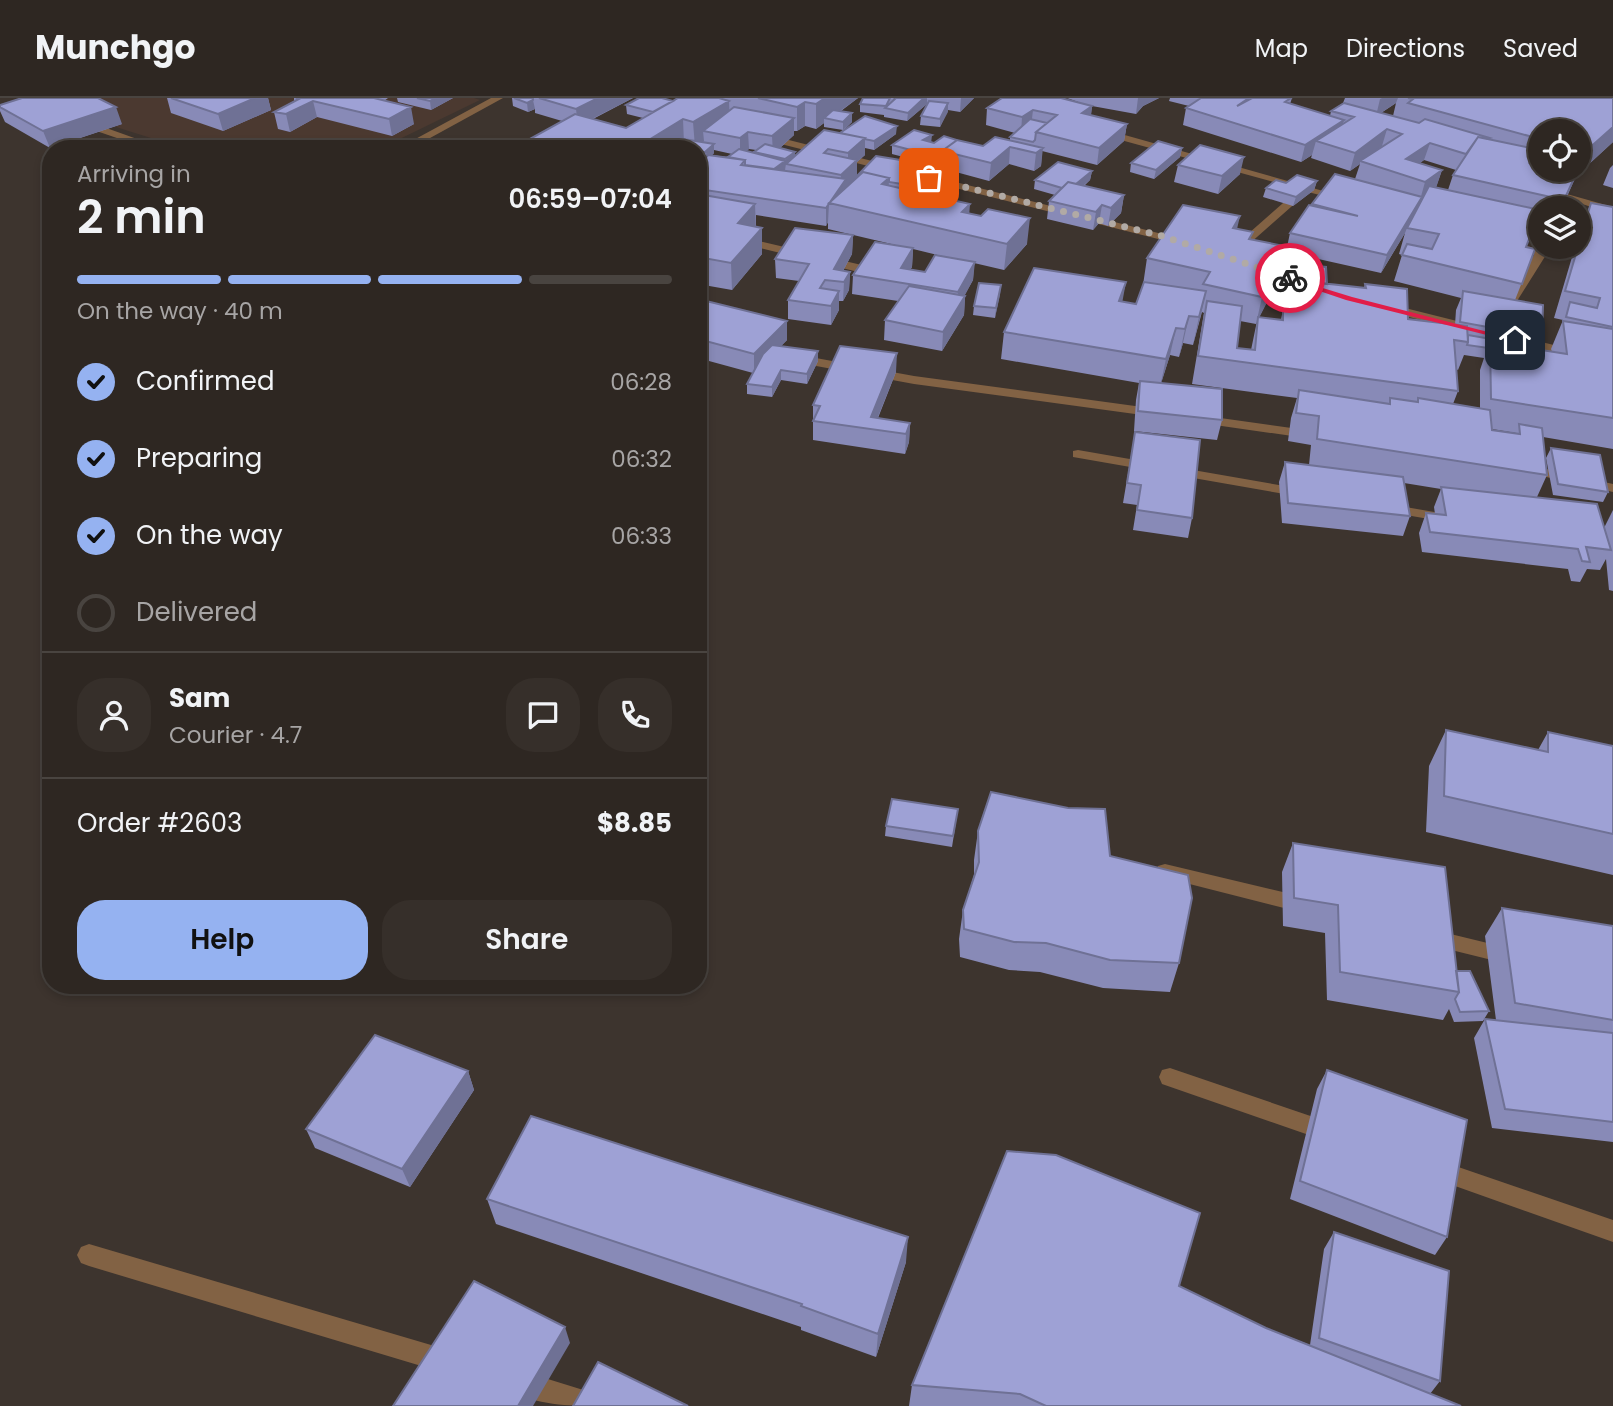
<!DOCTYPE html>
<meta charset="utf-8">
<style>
body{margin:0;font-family:Poppins,sans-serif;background:#362f2a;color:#f1f3f6;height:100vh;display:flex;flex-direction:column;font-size:26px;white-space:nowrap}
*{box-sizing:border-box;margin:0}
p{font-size:23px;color:#a7a5a5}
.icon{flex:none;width:38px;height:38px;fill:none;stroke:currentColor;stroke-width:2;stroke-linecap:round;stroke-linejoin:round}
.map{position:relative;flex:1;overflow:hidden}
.panel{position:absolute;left:42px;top:42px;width:665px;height:854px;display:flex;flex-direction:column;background:#2e2722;border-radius:28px;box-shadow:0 4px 10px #0003,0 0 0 2px #494440}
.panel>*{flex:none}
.fabs{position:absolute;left:1528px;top:21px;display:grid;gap:14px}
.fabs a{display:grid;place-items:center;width:63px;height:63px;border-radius:50%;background:#2e2722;box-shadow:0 4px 10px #0003,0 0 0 2px #494440;font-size:35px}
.pin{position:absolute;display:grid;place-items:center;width:60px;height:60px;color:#fff;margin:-30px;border-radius:14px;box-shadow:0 4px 10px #0006}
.courier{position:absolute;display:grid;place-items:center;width:70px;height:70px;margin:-35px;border:5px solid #e11d48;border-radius:50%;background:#fff;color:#222;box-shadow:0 2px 9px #0007}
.headline em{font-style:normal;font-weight:600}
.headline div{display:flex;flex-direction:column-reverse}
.headline{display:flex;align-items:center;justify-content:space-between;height:119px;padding:0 35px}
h1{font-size:46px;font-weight:600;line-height:52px}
.bar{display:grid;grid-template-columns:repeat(4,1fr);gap:10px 7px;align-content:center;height:84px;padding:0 35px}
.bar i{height:9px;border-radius:5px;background:#494440}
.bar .selected{background:#95b2f1}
.bar p{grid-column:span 4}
.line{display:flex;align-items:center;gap:18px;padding:0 35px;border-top:2px solid #494440}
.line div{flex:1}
.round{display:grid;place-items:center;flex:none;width:74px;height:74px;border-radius:28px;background:#362f2a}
ol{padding:0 35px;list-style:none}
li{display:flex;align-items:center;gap:21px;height:77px}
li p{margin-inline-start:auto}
li .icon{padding:7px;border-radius:50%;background:#95b2f1;color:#111;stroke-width:4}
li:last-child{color:#a7a5a5}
li i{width:38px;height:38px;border:4px solid #494440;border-radius:50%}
.action{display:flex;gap:14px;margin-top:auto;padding:14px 35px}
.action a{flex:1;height:80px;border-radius:28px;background:#95b2f1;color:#111;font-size:28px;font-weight:600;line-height:80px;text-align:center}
.action a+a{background:#362f2a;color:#f1f3f6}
header{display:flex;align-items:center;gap:42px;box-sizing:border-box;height:98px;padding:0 35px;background:#2e2722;border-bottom:2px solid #494440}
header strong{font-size:33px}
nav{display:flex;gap:38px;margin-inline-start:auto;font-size:24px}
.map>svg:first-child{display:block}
</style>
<header>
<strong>Munchgo</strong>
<nav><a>Map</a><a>Directions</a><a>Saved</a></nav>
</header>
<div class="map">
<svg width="1613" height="1308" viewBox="0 0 1613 1308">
<rect width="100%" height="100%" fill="#3d342e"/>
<path fill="#4b3930" d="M76,0h398l6,2 -101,49h-193l-67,-21 -54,-26z"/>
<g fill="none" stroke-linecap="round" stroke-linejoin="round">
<path fill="#826244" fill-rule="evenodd" d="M491,0h12l-93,51h-13z
M76,22h8l81,29h-16l-73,-25z
M1099,32h8l241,68 -5,3 -35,-9 -68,60h-8v-4l67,-59 -200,-55z
M765,36l421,106 2,2 -6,3 -421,-106 -1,-2z
M1542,89l71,20v7l-71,-23z
M698,129l181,42 6,4 -6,4 -181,-44z
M1511,144l27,7 2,-3 11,1 -34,54 -6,4 -6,-4 29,-46 -27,-8v-4z
M1255,167h8l58,22 -10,3 -56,-21z
M1385,205l96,24 2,3 -6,4 -96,-24v-6z
M1518,238l95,24v8l-99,-25 -2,-3z
M794,256l120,22 243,33 7,4 -7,4 -243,-33 -125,-23 -1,-3z
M1199,317l114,16 7,4 -7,4 -119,-17 -2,-3z
M1078,352l224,39 7,4 -7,4 -229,-40v-6z
M1524,366l89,20v8l-94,-21v-6z
M1388,406l58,10 7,4 -7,4 -63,-11v-6z
M1165,766l139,33 7,3 3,5 -3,5 -7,3 -146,-37 -2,-5 2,-5z
M1430,831l78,19 7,2 3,6 -3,6 -7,2 -85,-21 -3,-6 3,-6z
M1170,970l167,57 3,7 -3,7 -8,3 -167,-58 -3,-7 3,-7z
M1435,1061l178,61v22l-186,-66 -3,-7 3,-7z
M89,1146l359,106 9,3 3,9 -3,9 -9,3 -359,-108 -8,-3 -4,-8 4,-8z
M522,1273l71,22 9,4 4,9c-34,0 -62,0 -93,-13l-4,-9 4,-9z"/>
</g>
<path fill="#888ab7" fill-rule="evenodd" d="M167,0h101l3,12 -48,21 -52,-18z
M294,0h94l-4,3 30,23 -22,12 -75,-19 -27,15 -12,-3 -4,-17 20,-11z
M397,0h56l-22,12 -33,-8z
M512,0h121l-40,21 33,9 17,-10 -16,-4 -1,-9 47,-4 5,-3h180l-17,13 11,11 -8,8 52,4 -22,16 -9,-2v7l-8,7v15l68,-13 -1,18 -8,10 53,21 58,31 -23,26 -30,-7 -1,17 -9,16h1l-1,19 -22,36 -58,-11 1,-20 13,-19 -46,-7 1,-19 51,-28 -76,-18v-7l-2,4 -70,-11v12l6,1v26l-30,36 -34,-6v-135h-169l-1,-9 34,-19 -27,-8v-4l-7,3 -15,-6zM824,25v4l19,3 -3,3 -45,22 -15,-7 14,-13v-4h3l8,-5 11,3zM749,51l7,1 -2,3 -8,-2zM714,52l18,4 -4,3 -16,-2 2,-2zM913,151l41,10 -29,13 -15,-2 2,-3z
M863,0h31l-1,3 3,-3h78l-14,14 -12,-2 -8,17 -20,-2 1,-9 6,-12 -20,17 -23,-4v-2l-24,-3v-8z
M1067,0h92l-16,8 -7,8 -44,-8 -1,9 36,9 -3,17 -27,24 -55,-14 -1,15 -7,5 -25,-7 -20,17 -48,-13v-5l-4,3 -45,-12v-9l39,-2 52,3 27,-6v-3l5,-4 -29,-8 1,-17 94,-5z
M1170,0h122l-2,6 40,12 1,-5 12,-8 2,-5h268v44l-37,34 -14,32h-22v14l-4,-1 -10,26 9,2 -20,51 27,37 -5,12 15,3 -1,-3 12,-29 -9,-2 21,-71h3v-13l2,-6 11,-25 22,4v242l-70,-12 4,38 -10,22 67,31 9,-18v81l-4,-1 -3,-31 -6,11 -13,-1 -7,13 -9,-1 -3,-12 -146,-17 -3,-19 7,-20 9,1 -1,-7 7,-18 -37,-6 6,33 -7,20 -121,-13 -3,-41 6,-20 24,3 2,-20 -23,-4 3,-23 6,-20 -105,-14 12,-71 -2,-1 -9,33 -10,-2 -4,14 -9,-2 -9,28 61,37 -5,20 -83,-9 2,-31 3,-17 -138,-24 3,-27 118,-30 14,2 7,-19 4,-27 90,-29 14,10 36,8 3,-14 22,-29 43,-25 5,-15 -10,7 -39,-13 1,-3 -11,7 -118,-37 3,-17 3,-2 -20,-5zM1396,5l-3,13 -12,-3zM1540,33h38v39h-38zM1424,62l32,10 -3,5 -5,15 -12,-3 6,-17 -22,-7zM1405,135l-6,21 3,1 -8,26 67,17 -5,12 -1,15 -47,-6 -43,-35 -1,4 -37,-4 -29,-20 -2,10v6h-2l-7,30 -4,-1 -2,11 -22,-3 23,-44 5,-21 94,21zM1240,223l16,3 1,-3 -6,29 -14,-2zM1464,257l20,3 -4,12v38l-27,-4 5,-13 -2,-22 2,1zM1492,331l24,4 -1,1 -23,-4z
M0,7l122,19 -72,24 -45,-26 -5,-11z
M1182,50l-2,9 -26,22 -24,-7 1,-9z
M1178,67l62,9 -22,20 -44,-12z
M1613,67v23l-10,-3 7,-17z
M1092,73l-2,9 -6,6 40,9 -3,18 -13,13 -9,-3 -6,7 -46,-11 2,-18 6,-6 -21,-6 1,-9z
M1317,83l-3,9 -21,16 -30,-9 3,-9z
M853,137l-1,19 -9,17 7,1 -1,18 -6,11h-4v9l-8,15 -43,-6v-19l11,-19 -23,-3 -1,-19z
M1001,187l-6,33 -22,-3 1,-9z
M698,201l89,41 -6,6 37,15 -11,23 -26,-4 -9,17 -25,-3v-10l6,-11 -55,-15z
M896,274l-18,46 32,5 -1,19 -4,12 -92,-14v-35z
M1135,334l57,86 -4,20 -55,-8 4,-25 -14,-2z
M1551,350l57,44 -5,10 -50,-7 -7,-37z
M1446,632l92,20 10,-18 65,14v129l-187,-43 3,-66z
M958,711l-6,38 -67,-11 1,-10z
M978,733l132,25 69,107 -9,29 -67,-4 -63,-16 -31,-2 -49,-13 -1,-18 4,-29 11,-35v-15z
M1293,745l163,128 33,40 -6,10 -29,1 -5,-13 -6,11 -116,-20 -2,-67 -42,-7 -1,-54z
M1502,810l111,18v216l-121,-14 -18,-90 11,-19 11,1 -11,-84z
M1327,972l120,167 -12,18 -145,-56 27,-110z
M468,973l6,19 -64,97 -95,-39 -9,-19z
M487,1101l419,63 -30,95 -75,-27v-3l-305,-103z
M1334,1134l106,149 -10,13 31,12h-552l3,-21 267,-99 87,42 44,17 14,-96z"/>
<path fill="#6f7195" d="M255,0h13l3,12 -48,21 -5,-17z
M436,0h17l-22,12 -1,-9z
M598,0h35l-55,28 -2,-17z
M825,0h33l-29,21 -5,-1v5l-8,6v-25z
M924,0h3v6l-20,17 1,-8z
M961,0h13l-14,14z
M1138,0h21l-16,8 -7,8z
M1382,0h16l-2,5 -20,13 4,-17z
M533,2l2,9 -7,3 -1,-9z
M313,3l4,16 -27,15 -4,-18z
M729,3l1,24 -27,6 1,10 -9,6 -2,-25z
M805,4v24l-8,5v-24z
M948,5v9l-8,15v-8z
M1092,8l-2,16 -8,-9z
M116,9l6,17 -72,24 -7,-17z
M411,9l3,17 -22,12 -3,-17z
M1033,12l-2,17 -10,7 1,-17z
M852,15v9l-9,8v-8z
M794,20v17l-21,19 -1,-18z
M683,21l1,25 -8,5h-42z
M1344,22l-5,17 -23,4 -4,14 -11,7 4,-17z
M1127,26l-3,17 -27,24 2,-17z
M897,28l-1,8 -22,16v-9z
M1613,29v15l-37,34 10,-25z
M1387,31l-5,17 -20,16 -2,-1v3l-10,7 5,-18z
M748,34l1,17 -9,7v-18z
M932,37l-1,9 -8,-4z
M865,40v17l-8,7v15l-28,26 11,-16 1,-12 7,-7v-15z
M1430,45l-6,17 -21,15 3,-16z
M714,46v9l-6,6 -5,-4z
M1010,49l-1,17 -20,17 2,-18z
M1043,50l-2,18 -7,5 2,-18z
M1182,50l-2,9 -26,22 2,-9z
M795,54v9l-9,3 -1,6 -18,14v-9z
M942,56l-1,9 -4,3v-9z
M1244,59l-4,17 -22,20 4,-18z
M925,66l-1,18 -17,21 1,-18z
M1442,72l-6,18 -29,40 -2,5 -24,40 6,-18 33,-55 5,-18z
M1092,73l-2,9 -23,19 1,-9z
M889,80l-1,25 -6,-19z
M1317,83l-3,9 -21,16 3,-9z
M1124,97l-3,18 -13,13 3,-18z
M755,106l1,26 -18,-7z
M829,106l-1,18 -2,4v-18z
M970,106l-2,25 -6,-17z
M1102,107l-3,18 -6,7 3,-18z
M1240,118l-6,26 -1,-14z
M1030,120l-3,26 -23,26 3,-26z
M762,130v26l-30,36 -1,-27z
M853,137l-1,19 -15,28 -3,-13z
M1289,149l-7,26 -24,47v-3l-2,7 6,-27z
M913,150l-1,19 -10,16 -1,-15z
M975,164l-2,18 -16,30 8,-14 -1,19 -22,36 1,-19 13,-21 2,-19z
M850,174l-1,18 -6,11 1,-19z
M1126,184l-5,27 -2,-8z
M1001,187l-1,10 -5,23 1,-10z
M839,193v19l-8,15v-19z
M1206,193l-6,27 -7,27 6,-28z
M1189,218l-6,27 -4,14 6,-28z
M787,223v19l-33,33v-19z
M1176,230l-6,27 -10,32 6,-28z
M818,253v10l-11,23v-10z
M897,255l-1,19 -23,57 -2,-12z
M781,272v10l-9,17v-10z
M910,325l-1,19 -4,12 1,-20z
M468,973l6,19 -64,97 -8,-18z
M908,1139l-2,25 -30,95 2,-23z
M565,1229l5,16 -37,63h-15z"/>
<path fill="#9ea1d5" stroke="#6f7195" stroke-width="2" d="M22,0h76l18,9 -73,24 -43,-24v-2z
M171,0h84l-37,16z
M296,0h78l37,9 -22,12 -76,-18 -27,13 -12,-2 25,-13z
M417,0h19l-6,3z
M514,0h19v2l-6,3z
M539,0h59l-22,11z
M639,0h23l11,3 -20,11 -27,-7z
M678,0h41l10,3 -36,21 -10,-3 -49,30h-75l-31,-9 47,-26 51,14z
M758,0h67l-9,6 -11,-2 -8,5z
M863,0h27l-4,8 -26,-2z
M896,0h28l-16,15 -23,-5z
M1002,0h59l31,8 -10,7 45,11 -28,24 -63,-16 21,-17 -24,-5 -11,7 -35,-9z
M1201,0h48l-12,8 15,-8h39l-6,4 59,18 -39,25 -119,-37z
M1408,0h205v29l-27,24 -8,-2v-18h-38v8l-132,-36 5,-4z
M929,3l19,2 -8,16 -19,-3z
M1344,5l75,20 6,-4 65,19 -3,1 -9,-2 -12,17 -36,-11 -24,16 36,11 -17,12 -65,-21 42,-27 -15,-5 -32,24 -39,-12 38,-24 -23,-6z
M734,9l60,11 -22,18 -24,-4 -8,6 -37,-7z
M833,12l19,3 -9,9 -19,-4z
M865,18l32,10 -23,15 -10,-2 1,-1 -25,-5z
M1030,21l17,4 -11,9 -1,8 -2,2 -23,-5z
M824,32l41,8 -17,15 -20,-4 -4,4 33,7 -16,15 -55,-11z
M914,32l18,5 -9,5 11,3 10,-7 13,4 -15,11v3l-5,3 -45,-12z
M995,39l48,11 -7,5 -26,-6 -19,16 -49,-12 15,-11 26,6z
M1478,39l62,13v20h38l-14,30 -111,-25z
M683,41l31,5 -9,8h-7v-3h-24z
M1158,43l24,7 -26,22 -25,-7z
M121,45l12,6h-26z
M765,46l30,8 -10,7 -31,-7z
M1200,47l44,12 -22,19 -44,-11z
M739,51l46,12 -11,8 -29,-4v-5l-17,-3z
M698,54l10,1 -7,10 7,-8 37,5 -4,5 105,14 -20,29 -128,-19z
M876,58l49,8 -17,21 -19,-3v-4l-26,-6 -6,4z
M1578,60l4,1 -4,9z
M1058,64l34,9 -16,13 -8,-2 -6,6 -27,-8z
M863,74l26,6 -7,6 88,20 -8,8 19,4 7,-7 42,9 -23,26 -178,-41z
M1335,76l87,23 -35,58 -97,-22 19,-28 49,11 -46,-12z
M1297,77l20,6 -21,16 -30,-9 10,-8 10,3z
M1068,84l56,13 -13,13 -9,-3 -6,7 -47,-11z
M1429,88l111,24 -14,37 9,2 -13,35 -120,-29 5,-11 25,5 7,-15 -32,-6z
M698,96l57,10 -17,19 24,5 -31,35 -33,-6z
M1591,105l22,4v120l-47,-10 4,-15 27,6 3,-10 -35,-7z
M1183,107l57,11 -7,12 20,4 -4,7 40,8 -27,50 -59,-13 7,-12 -63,-14z
M795,130l58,7 -19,34 16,3 -6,10 -19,-2 -5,8 19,3 -8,15 -43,-6 21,-36 -34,-5z
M875,144l38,6 -12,20 24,4 10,-17 40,7 -17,30 -105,-17z
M1298,166l28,3 1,17 -28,-4z
M1034,170l92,14 -7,19 17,3 8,-22 62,9 -7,26 -10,-1 -4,13 -9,-1 -10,31 -162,-27z
M1294,182l72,8 -1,-4 42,5 1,30 59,7 1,16 -14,-2 4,51 -260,-35 9,-55 35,5 -5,42 18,2 3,-33 25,3v-11l9,1z
M979,185l22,2 -5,23 -22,-2z
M909,188l56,10 -22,36 -58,-12z
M1463,193l80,14 -1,32 -82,-15z
M698,201l89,22 -33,33 -56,-15z
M1563,223l50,8v89l-122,-19 -1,-57 77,12z
M1468,237l52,9v3l-30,-5 -2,6 -21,-3 1,-3z
M772,247l46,6 -11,23 -26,-4 -9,17 -25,-3 16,-30z
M840,248l57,7 -26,64 39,6 -4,11 -93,-13 7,-15 -7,-1z
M1140,283l82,8v31l-84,-9z
M1299,292l91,14v-6l28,4v-4l72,12 2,20 28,4 -1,-10 23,4 5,47 -230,-36 2,-23 -23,-3z
M1135,334l65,8 -8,78 -55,-8 4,-25 -14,-2z
M1551,350l49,7 8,37 -50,-8z
M1285,364l118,15 7,39 -122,-13z
M1441,389l156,17 14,46 -25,-3 4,15 -8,-1 -4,-12 -148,-17 -4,-19 20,2z
M1446,632l102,22v-20l65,14v88l-169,-38z
M991,694l77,16 37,1 5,47 78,19 4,23 -13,65 -69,-3 -64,-17 -32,-1 -50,-13 -1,-19 16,-48 -1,-31z
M892,701l66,10 -5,27 -67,-10z
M1293,745l152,24 14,125 -119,-20 -2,-67 -44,-7z
M1502,810l111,18v94l-98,-17z
M1456,873h14l19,40 -29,1 -5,-13 4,-7z
M1485,921l128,14v89l-108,-13z
M375,937l93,36 -66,98 -96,-40z
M1327,972l140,50 -20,117 -147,-56z
M531,1018l377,121 -30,97 -77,-28 1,-2 -315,-105z
M1007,1053l49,4 144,58 -21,73 87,42 195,78h-415l-26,-12 -108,-9z
M1334,1134l115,39 -9,110 -121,-43z
M474,1183l91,46 -47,79h-125z
M598,1264l90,44h-115z"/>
<path fill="#e11d48" d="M1287,179l65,20 167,43 -4,2 -169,-42 -59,-20z"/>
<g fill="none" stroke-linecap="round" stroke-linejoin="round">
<path stroke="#b1aaa5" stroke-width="7" stroke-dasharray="0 12.6" d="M929,80l233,58 128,42"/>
</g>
</svg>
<div class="fabs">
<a><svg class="icon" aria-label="locate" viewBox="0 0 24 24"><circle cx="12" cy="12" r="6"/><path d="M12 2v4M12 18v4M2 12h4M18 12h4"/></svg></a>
<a><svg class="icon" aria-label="layers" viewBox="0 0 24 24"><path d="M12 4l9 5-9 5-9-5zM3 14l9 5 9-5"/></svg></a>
</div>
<div class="pin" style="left:929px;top:80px;background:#ea580c"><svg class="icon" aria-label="bag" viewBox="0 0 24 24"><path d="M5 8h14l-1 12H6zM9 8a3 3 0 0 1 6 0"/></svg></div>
<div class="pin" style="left:1515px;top:242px;background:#1f2937"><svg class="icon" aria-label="home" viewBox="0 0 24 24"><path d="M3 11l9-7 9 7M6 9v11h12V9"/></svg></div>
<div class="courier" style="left:1290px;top:180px"><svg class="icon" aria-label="bike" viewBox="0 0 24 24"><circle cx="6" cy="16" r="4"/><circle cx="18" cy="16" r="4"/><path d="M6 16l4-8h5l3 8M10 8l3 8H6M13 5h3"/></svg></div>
<section class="panel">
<div class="headline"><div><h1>2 min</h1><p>Arriving in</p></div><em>06:59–07:04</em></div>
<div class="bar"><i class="selected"></i><i class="selected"></i><i class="selected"></i><i></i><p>On the way · 40 m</p></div>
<ol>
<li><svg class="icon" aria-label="check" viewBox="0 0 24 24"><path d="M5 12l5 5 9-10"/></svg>Confirmed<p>06:28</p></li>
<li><svg class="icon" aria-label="check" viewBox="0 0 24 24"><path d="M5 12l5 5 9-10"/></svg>Preparing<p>06:32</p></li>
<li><svg class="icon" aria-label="check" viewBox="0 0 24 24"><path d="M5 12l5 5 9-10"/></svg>On the way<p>06:33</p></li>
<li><i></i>Delivered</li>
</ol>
<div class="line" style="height:126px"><a class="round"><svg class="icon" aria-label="person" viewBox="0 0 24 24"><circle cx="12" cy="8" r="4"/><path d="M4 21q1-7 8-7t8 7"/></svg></a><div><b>Sam</b><p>Courier · 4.7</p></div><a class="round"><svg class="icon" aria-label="chat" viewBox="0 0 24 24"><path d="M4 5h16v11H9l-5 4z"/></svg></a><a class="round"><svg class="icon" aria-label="phone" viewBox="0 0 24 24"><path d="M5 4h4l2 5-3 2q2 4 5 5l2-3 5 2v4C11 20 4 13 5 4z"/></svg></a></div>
<div class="line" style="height:91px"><div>Order #2603</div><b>$8.85</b></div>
<div class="action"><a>Help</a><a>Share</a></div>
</section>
</div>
